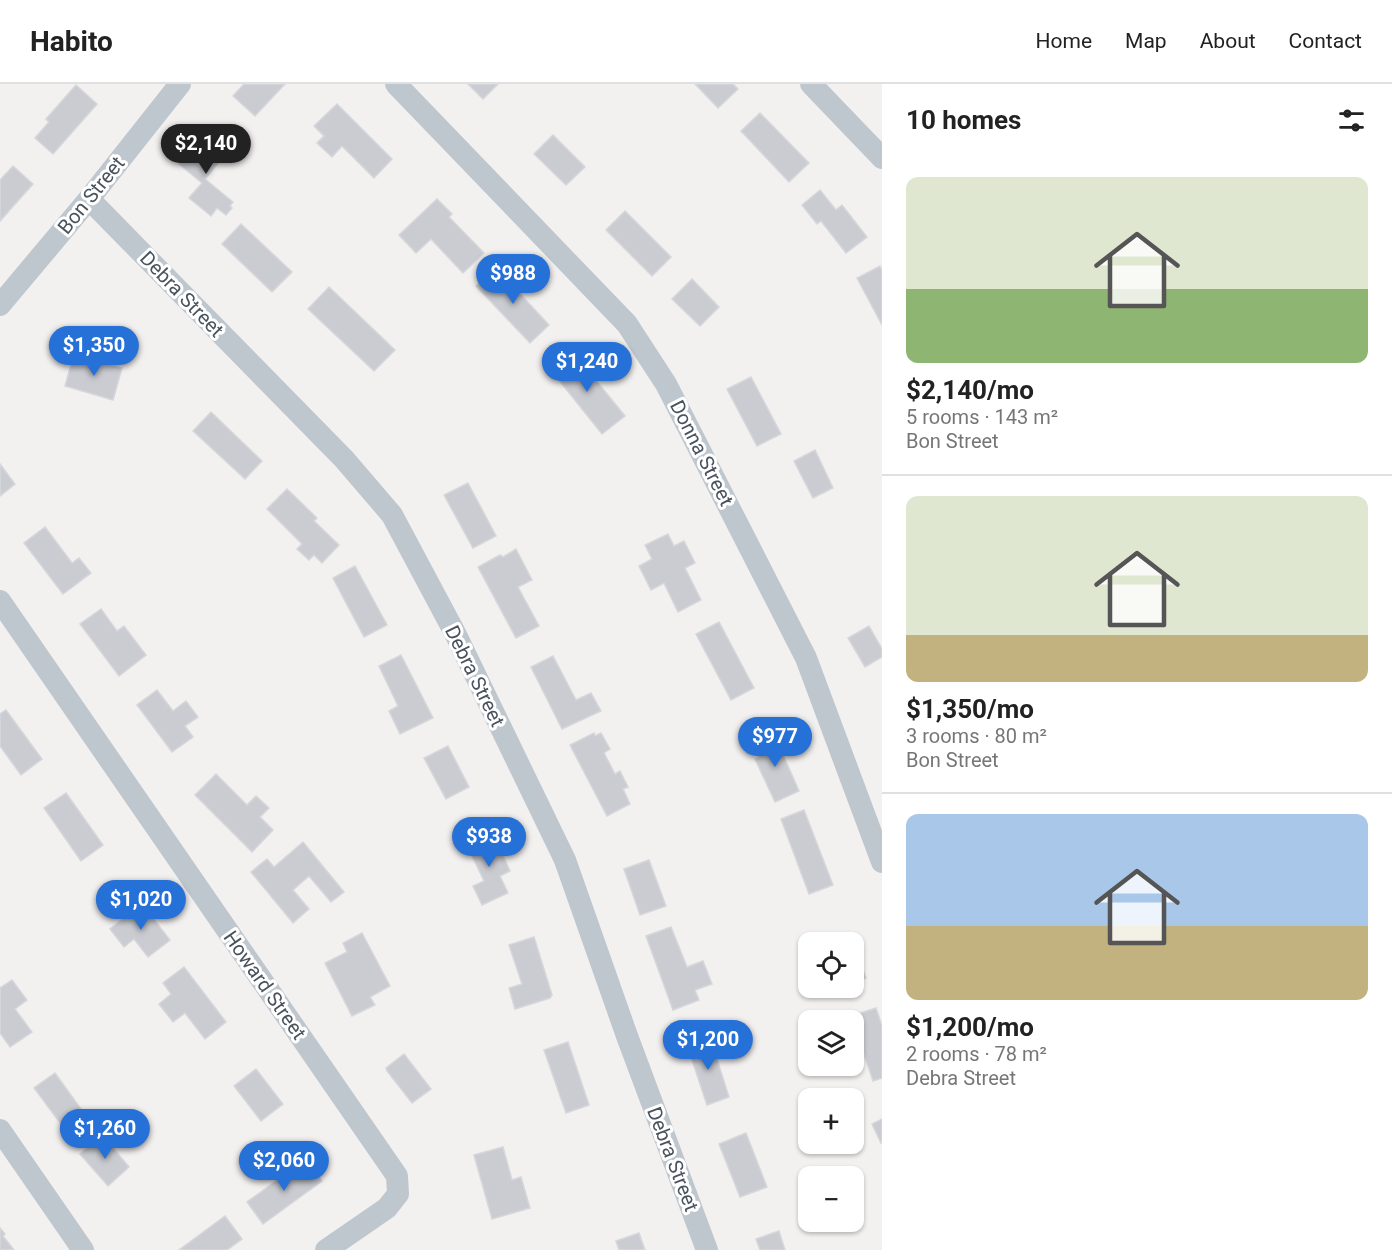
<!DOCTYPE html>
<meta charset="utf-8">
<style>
:root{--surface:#fff;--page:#f6f6f6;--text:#222;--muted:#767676;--line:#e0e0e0;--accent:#2571d8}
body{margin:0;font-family:Roboto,sans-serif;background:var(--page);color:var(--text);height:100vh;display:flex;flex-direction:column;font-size:22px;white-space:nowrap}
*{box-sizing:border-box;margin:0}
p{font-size:20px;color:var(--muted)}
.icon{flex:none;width:33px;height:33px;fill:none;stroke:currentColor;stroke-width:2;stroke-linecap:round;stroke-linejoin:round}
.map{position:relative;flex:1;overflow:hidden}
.drawer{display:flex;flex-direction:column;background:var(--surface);width:510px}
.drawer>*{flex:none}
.fabs{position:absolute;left:798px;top:848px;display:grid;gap:12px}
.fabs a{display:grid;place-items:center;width:66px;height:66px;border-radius:12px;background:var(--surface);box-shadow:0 2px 4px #0004;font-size:30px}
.price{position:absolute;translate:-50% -51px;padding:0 14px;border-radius:21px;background:var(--accent);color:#fff;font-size:20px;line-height:39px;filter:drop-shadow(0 2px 3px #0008)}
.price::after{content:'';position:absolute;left:50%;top:36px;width:18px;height:14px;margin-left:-9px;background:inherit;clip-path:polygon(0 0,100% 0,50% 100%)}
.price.active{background:#222;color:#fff}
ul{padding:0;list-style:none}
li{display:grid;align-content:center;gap:12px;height:318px;padding:0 24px}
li+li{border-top:2px solid var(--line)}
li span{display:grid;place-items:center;height:186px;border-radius:12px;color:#555}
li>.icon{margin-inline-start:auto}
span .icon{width:108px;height:108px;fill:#fffc;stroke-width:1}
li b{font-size:26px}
h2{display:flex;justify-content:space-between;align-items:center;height:72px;padding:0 24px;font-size:26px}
header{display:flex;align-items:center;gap:36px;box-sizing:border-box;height:84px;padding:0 30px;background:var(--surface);border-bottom:2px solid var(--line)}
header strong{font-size:28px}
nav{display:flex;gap:33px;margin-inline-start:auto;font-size:21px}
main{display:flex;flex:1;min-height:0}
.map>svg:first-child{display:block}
.building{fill:#cbccd2;stroke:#d5d7db;stroke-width:1.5}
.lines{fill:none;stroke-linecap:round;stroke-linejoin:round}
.minor{stroke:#bfc7ce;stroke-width:22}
.labels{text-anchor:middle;stroke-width:6;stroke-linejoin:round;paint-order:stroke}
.street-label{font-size:20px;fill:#49535d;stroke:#fff}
</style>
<header>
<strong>Habito</strong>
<nav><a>Home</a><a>Map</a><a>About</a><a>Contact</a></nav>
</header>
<main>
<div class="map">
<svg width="882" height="1166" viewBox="0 0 882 1166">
<rect width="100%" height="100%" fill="#f3f0f0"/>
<!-- building -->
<g class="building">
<polygon points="244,0 285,0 255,32 233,12"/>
<polygon points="468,0 498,0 483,15"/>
<polygon points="695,0 733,0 738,5 718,24"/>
<polygon points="76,1 97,20 53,70 35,54 49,38 46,35"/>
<polygon points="337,20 392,75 374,94 342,62 332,73 317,59 324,52 314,42"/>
<polygon points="760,29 809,79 789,98 741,47"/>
<polygon points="205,49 227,68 205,95 233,118 230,122 232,124 226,131 217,124 211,132 189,114 202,99 179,80"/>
<polygon points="553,51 585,83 566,101 534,70"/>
<polygon points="13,82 33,100 0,137 0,96"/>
<polygon points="820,106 836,126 842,121 867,153 846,169 821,137 817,140 802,121"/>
<polygon points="437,115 452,130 449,133 484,169 463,189 431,155 416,169 399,151"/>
<polygon points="625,127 671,173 652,192 606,146"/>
<polygon points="241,140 292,188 272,208 222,160"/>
<polygon points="880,182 882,187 882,241 857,194"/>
<polygon points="496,184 549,241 530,259 476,202"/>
<polygon points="692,195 719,223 700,242 672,215"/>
<polygon points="329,203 395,266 374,287 308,225"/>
<polygon points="572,267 625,332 602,350 550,285"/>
<polygon points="74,270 122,284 113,316 65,302"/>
<polygon points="751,293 781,350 757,362 727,305"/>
<polygon points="211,328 262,377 245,395 193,347"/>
<polygon points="815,366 833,404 813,414 794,377"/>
<polygon points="0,380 15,400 0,412"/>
<polygon points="468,399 496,452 473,464 444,411"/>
<polygon points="287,405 317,434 314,437 339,461 322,479 314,471 309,476 297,465 302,460 267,425"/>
<polygon points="45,443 72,479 79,474 91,489 63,510 24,459"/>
<polygon points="668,450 674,462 684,457 695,479 685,484 701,516 678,528 664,499 651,506 639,482 652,475 645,461"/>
<polygon points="516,465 532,496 518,503 539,542 516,554 478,483 500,471 503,473"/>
<polygon points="355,482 387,541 364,553 333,494"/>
<polygon points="101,525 117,547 124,542 146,571 119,592 80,540"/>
<polygon points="719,538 754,604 731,616 696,550"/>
<polygon points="869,542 882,565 882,573 865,583 848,554"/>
<polygon points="401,571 433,634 400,650 389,627 398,622 379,582"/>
<polygon points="553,572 576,616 591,609 601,627 562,645 531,583"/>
<polygon points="157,606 173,627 186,617 198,633 185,642 193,653 172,668 137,621"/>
<polygon points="6,626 42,675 21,691 0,662 0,630"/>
<polygon points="773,648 799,707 775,718 755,675 759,673 752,658"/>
<polygon points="594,649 595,652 601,649 610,665 604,669 615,690 620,687 628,703 623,705 630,720 607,732 570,661"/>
<polygon points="448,662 469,703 446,715 424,674"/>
<polygon points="216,690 247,721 256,712 269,724 260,733 273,746 252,768 195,711"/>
<polygon points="66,709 103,761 81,777 44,724"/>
<polygon points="804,726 833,801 809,810 781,735"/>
<polygon points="493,749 510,787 500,792 508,809 482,821 473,802 484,797 467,761"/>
<polygon points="303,758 344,808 331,818 309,792 293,806 309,825 293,839 251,788 267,775 274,783"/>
<polygon points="649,776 666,822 640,831 624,785"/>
<polygon points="142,820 170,856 148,873 134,855 124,863 110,845"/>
<polygon points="671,843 687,883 703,877 712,900 695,906 699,916 673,926 646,852"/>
<polygon points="362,849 390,902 370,913 375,921 352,932 325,879 347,868 343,859"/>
<polygon points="848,851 852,858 829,858"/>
<polygon points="534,853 552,911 550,914 515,925 509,904 522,900 509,861"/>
<polygon points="854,862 866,894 854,899"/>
<polygon points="184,883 226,938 205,955 185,929 173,938 159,920 171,910 163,899"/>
<polygon points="12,896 27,916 15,925 32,948 10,963 0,949 0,904"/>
<polygon points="876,924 882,942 882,994 873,997 851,932"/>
<polygon points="710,953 729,1013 707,1021 687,961"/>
<polygon points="568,958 589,1021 566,1029 544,966"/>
<polygon points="404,970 431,1005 412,1019 387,987 386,984"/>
<polygon points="256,985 283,1020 261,1037 234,1002"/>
<polygon points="55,989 89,1036 69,1051 34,1004"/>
<polygon points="882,1035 882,1058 881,1059 872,1040"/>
<polygon points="746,1049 767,1103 740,1113 719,1060"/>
<polygon points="102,1051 129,1083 108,1102 80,1070"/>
<polygon points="503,1063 512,1096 521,1093 530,1124 492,1135 474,1071"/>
<polygon points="306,1075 322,1097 263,1140 247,1118"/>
<polygon points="225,1132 242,1155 227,1166 179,1166"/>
<polygon points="0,1144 5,1150 3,1152 14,1166 0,1166"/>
<polygon points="779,1147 785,1166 760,1166 756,1155"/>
<polygon points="639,1149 645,1166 619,1166 616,1157"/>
</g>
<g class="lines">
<!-- minor -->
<g class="minor">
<polyline points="396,0 627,240 666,300 806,574 882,778"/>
<polyline points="811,0 882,74"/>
<polyline points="89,115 344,375 392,431 456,551 565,776 627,952 707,1166"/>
<polyline points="0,221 89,115 180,0"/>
<polyline points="0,517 397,1092 398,1110 387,1124 326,1166"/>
<polyline points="0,1046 83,1166"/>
</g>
</g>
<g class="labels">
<!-- street labels -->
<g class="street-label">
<text transform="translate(91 111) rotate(-51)" y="7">Bon Street</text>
<text transform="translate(182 210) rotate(46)" y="7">Debra Street</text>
<text transform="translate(702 369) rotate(63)" y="7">Donna Street</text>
<text transform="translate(475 592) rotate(64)" y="7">Debra Street</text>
<text transform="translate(265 901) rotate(55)" y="7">Howard Street</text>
<text transform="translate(673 1075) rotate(69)" y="7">Debra Street</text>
</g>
</g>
</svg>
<div class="fabs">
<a><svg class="icon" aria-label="locate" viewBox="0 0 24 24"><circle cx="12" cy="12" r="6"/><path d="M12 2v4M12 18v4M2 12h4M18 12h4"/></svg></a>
<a><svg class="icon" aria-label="layers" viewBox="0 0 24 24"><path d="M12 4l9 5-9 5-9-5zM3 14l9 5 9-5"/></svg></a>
<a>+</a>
<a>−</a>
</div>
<b class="price active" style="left:206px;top:91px">$2,140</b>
<b class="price" style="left:513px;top:221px">$988</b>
<b class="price" style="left:94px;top:293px">$1,350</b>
<b class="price" style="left:587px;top:309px">$1,240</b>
<b class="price" style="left:775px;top:684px">$977</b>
<b class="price" style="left:489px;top:784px">$938</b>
<b class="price" style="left:141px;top:847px">$1,020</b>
<b class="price" style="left:708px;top:987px">$1,200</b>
<b class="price" style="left:105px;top:1076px">$1,260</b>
<b class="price" style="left:284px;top:1108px">$2,060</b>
</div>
<section class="drawer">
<h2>10 homes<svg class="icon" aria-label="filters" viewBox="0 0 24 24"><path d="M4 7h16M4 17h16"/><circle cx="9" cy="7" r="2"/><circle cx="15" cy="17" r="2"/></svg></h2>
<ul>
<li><span style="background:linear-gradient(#dfe7d0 60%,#8fb573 0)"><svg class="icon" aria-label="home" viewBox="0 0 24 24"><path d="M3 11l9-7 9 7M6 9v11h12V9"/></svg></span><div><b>$2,140/mo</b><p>5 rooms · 143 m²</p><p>Bon Street</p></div></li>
<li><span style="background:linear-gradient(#dfe7d0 75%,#c2b280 0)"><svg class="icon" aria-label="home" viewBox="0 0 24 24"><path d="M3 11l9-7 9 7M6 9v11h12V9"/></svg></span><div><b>$1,350/mo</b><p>3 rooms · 80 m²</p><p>Bon Street</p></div></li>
<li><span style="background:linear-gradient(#a9c7e8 60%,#c2b280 0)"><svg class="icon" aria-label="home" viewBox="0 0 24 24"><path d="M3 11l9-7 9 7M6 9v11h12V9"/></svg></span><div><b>$1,200/mo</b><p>2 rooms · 78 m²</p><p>Debra Street</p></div></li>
</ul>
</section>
</main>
